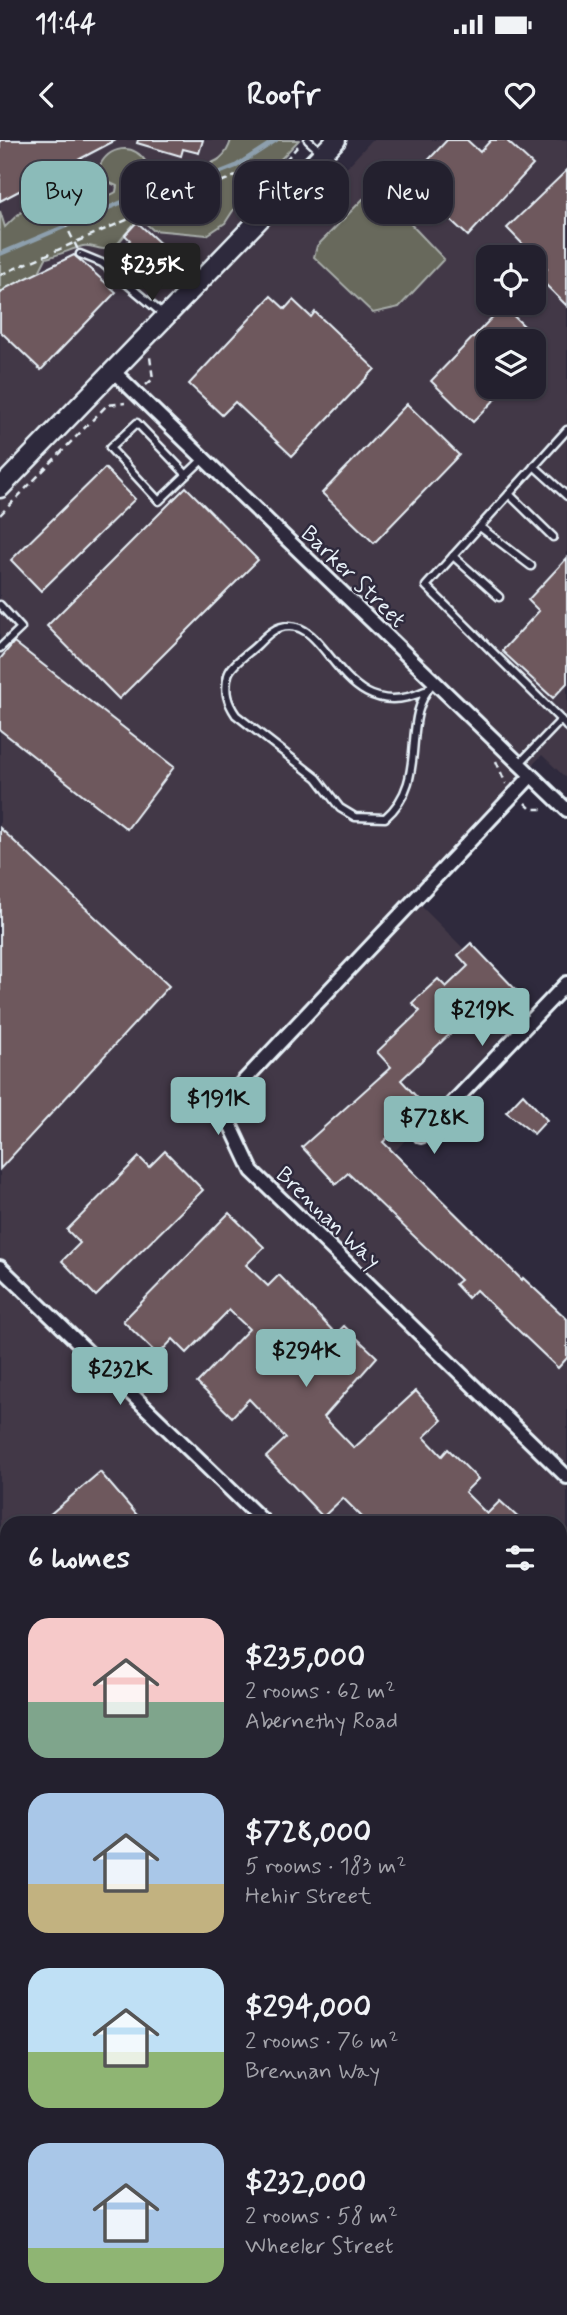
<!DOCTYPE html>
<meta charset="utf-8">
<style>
:root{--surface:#23202e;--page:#2b2836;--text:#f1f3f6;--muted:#a3a3aa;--line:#403e4a;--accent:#8bbbb9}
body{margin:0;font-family:Mynerve,sans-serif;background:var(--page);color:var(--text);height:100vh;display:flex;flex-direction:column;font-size:26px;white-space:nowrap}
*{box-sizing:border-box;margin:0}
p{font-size:23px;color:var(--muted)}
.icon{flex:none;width:38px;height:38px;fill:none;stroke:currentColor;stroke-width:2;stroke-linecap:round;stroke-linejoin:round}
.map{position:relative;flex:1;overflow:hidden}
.side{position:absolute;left:0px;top:1376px;width:567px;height:800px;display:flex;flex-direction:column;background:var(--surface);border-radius:21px 21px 0 0;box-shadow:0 2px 5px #0004,0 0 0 2px var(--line)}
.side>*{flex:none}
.hud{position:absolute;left:21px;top:21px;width:525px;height:63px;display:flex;gap:14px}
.fabs{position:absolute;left:476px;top:105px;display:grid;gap:14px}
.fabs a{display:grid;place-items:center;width:70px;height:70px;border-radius:14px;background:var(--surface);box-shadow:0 2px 5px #0004,0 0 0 2px var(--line);font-size:35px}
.price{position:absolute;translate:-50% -60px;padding:0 16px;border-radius:7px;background:var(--accent);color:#111;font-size:23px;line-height:46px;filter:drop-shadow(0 2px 4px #0008)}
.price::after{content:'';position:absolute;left:50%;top:42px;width:21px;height:16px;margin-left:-10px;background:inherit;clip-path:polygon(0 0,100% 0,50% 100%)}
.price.active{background:#222;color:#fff}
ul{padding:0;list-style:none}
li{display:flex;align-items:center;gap:21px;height:175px;padding:0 28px}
li span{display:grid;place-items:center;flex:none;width:196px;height:140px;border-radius:21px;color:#555}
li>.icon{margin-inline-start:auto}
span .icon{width:84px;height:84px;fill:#fffc;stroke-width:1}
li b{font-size:30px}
h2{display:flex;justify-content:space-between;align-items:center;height:84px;padding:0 28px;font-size:30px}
.tag{padding:0 24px;border-radius:21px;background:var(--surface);box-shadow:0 2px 5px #0004,0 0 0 2px var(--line);font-size:24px;line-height:63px}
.tag.active{background:var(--accent);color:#111}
.status{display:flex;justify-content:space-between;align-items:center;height:49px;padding:0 35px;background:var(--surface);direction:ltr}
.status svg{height:19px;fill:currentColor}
header{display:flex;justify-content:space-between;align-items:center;height:91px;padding:0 28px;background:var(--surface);font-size:32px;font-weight:800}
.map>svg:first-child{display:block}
.built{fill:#423847;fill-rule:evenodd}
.green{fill:#67695b;stroke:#a8adaa;stroke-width:2}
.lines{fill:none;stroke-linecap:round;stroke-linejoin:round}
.stream{stroke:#8d9fad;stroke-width:4.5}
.building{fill:#6e585d;stroke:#e8f1f8;stroke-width:2}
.lane-casing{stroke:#e8f1f8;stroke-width:11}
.street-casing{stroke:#e8f1f8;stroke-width:18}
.secondary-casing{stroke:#e8f1f8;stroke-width:23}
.primary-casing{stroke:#e8f1f8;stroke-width:24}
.path{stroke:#e8f1f8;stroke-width:2.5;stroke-dasharray:7 5;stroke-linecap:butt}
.lane{stroke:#2f2a3d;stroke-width:6}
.street{stroke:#2f2a3d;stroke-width:12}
.secondary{stroke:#2f2a3d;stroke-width:18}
.primary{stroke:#756964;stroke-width:19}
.path-bridge{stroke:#e8f1f8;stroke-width:2.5;stroke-dasharray:7 5;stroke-linecap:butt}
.labels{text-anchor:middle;stroke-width:5;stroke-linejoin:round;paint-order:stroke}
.street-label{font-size:23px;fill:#e8f1f8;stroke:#2f2a3d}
</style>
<div class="status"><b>11:44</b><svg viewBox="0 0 49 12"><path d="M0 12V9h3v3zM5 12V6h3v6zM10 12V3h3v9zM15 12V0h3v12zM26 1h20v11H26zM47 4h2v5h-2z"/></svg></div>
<header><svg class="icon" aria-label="back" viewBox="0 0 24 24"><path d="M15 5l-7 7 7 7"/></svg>Roofr<svg class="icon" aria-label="heart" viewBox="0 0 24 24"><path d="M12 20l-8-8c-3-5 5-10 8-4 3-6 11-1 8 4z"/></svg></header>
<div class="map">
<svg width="567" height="2175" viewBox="0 0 567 2175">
<rect width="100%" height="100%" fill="#2f2a3d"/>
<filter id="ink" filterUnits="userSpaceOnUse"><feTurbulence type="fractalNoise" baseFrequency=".0143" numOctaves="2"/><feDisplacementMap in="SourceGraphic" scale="14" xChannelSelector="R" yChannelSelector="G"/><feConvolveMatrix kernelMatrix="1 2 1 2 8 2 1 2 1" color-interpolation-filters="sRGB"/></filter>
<g filter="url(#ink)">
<!-- built -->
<g class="built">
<path d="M0,0H229L221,27L301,77L372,0H567V639L542,615L408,753L526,871L394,1012L567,1180V1608L560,1615V1382H7V2168H519L526,2175H0ZM488,117H534V163H488ZM488,201H534V247H488Z"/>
<polygon points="560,1702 567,1709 567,1843 560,1851"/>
</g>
<!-- green -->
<g class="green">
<path d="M231,0H299L236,66L225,83L207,95L153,90L140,78C129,87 121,102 115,106C104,114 94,104 83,106C72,109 59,115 46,118L38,134L0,152V71L5,87C22,71 27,60 52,74L60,52L66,46C84,45 96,65 116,52L117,46L102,39L99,27C109,6 133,2 146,22L143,39L151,44H175C197,18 222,33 231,0Z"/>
<polygon points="383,55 444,119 399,167 373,173 314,117 317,106 363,59"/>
</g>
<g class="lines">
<!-- stream -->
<polyline class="stream" points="0,114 120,63 183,47 236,26 276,0"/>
</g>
<!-- building -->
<g class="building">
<polygon points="0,0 116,0 0,61"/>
<polygon points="138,0 203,0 199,13 183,9 181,16 137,3"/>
<polygon points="447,0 467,0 480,12 491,0 506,0 533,25 468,96 409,41"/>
<polygon points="567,30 567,166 539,138 547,129 507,88"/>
<polygon points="137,82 165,108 141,134 118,113 130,100 125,95"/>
<polygon points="74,115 116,152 41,230 0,191 0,154 6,148"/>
<polygon points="271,156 285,169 293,160 311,177 315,172 375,229 292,316 235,262 222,275 189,244"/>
<polygon points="503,166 540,201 488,201 488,247 507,247 473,282 431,241"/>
<polygon points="407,264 459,315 374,403 322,353"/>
<polygon points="105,328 135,359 41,451 11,420"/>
<polygon points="186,347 258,420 119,559 47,486"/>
<polygon points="567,418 567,543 553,558 502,511 539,471 528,460"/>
<polygon points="14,502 174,627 127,689 0,590 0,519"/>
<polygon points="0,688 169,846 0,1029"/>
<polygon points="471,803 517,851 481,885 471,874 401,940 424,965 383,1002 522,1140 523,1138 567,1179 567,1218 558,1228 476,1150 468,1158 455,1144 460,1140 348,1033 336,1044 302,1007 391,927 377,912 420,871 412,863 438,839 446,847 468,826 458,815"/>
<polygon points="523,954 547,980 534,994 506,972"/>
<polygon points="165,1011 203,1050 96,1156 62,1121 80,1103 67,1090 139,1017 149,1027"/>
<polygon points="229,1073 264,1107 246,1125 268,1146 279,1135 336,1194 344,1186 377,1217 324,1277 354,1308 416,1251 442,1280 424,1297 442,1316 448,1309 478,1339 465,1352 487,1374 500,1361 523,1382 367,1382 343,1358 323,1377 266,1317 286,1298 249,1259 232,1277 197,1243 249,1189 229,1170 187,1213 173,1199 158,1215 123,1181"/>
<polygon points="100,1332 143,1382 41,1382"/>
</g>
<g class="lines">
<!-- lane casing -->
<g class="lane-casing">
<g id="lane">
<polyline points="308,0 321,12"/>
<polyline points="80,114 102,123 164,175"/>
<polyline points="534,326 567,356"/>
<polyline points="186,334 137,283 110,308 159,361 203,319"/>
<polyline points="509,354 553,397"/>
<polyline points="480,387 531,426"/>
<polyline points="453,416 499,457"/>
<polyline points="0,465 21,488 0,508"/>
<path d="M425,551C344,588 331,485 289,486C275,486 266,496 257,505C249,513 231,524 228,535C224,551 227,562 236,575L317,638L340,668L355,677L385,678C431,639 398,581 434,542"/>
<polyline points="561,580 426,446 567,290"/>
<polyline points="520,623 561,580 567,587"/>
<polyline points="0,1832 7,1839"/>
</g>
</g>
<!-- street casing -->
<g class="street-casing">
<g id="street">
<polyline points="113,231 567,670"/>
<polyline points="531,636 239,946 230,984 252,1031 567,1337"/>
<polyline points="421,996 567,843"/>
<polyline points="0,1127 264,1382"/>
<polyline points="560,1669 567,1676"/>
<polyline points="0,1900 7,1892"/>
<polyline points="560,1965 567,1958"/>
<polyline points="560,2044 567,2036"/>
</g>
</g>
<!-- secondary casing -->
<g class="secondary-casing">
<polyline id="secondary" points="0,348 336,0"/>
</g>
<!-- primary casing -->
<g class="primary-casing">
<g id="primary">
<polyline points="560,1646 567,1639"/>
<polyline points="47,2175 53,2168"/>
</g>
</g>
<!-- path -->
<g class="path">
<polyline points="0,135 138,75 243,33 273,34 299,5"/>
<polyline points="146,245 153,239 150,217"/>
<polyline points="0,375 107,265 125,263"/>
<polyline points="496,621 506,644"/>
<polyline points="525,663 531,669 544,669"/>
<polyline points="560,1621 567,1614"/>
<polyline points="18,2175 26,2168"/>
</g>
<!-- lane -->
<use href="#lane" class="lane"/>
<!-- street -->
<use href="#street" class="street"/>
<!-- secondary -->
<use href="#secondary" class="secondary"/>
<!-- primary -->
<use href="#primary" class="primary"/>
<!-- path-bridge -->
<polyline class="path-bridge" points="43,38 80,114"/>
</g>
</g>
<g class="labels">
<!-- street labels -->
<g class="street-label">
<text transform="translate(354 436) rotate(44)" y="8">Barker Street</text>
<text transform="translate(329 1077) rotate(44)" y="8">Brennan Way</text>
</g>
</g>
</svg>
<div class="fabs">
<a><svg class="icon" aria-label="locate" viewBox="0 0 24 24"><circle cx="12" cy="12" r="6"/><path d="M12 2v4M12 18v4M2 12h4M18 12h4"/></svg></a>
<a><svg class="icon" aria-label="layers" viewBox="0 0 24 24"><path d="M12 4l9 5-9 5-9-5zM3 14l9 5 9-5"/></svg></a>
</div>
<b class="price active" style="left:152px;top:163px">$235K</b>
<b class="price" style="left:482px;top:908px">$219K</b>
<b class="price" style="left:218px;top:997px">$191K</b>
<b class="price" style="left:434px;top:1016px">$728K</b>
<b class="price" style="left:306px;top:1249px">$294K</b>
<b class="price" style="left:120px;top:1267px">$232K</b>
<div class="hud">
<a class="tag active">Buy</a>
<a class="tag">Rent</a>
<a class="tag">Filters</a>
<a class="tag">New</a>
</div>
<section class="side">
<h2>6 homes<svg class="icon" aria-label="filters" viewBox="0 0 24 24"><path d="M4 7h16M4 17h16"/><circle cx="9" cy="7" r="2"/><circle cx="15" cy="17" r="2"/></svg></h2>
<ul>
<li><span style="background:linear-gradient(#f6c9c9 60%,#7fa58c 0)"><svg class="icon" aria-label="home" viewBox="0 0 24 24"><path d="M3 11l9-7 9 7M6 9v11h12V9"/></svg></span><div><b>$235,000</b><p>2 rooms · 62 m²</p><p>Abernethy Road</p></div></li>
<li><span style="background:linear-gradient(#a9c7e8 65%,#c2b280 0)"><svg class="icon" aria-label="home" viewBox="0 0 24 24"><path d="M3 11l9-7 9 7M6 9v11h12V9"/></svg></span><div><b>$728,000</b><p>5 rooms · 183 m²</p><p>Hehir Street</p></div></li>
<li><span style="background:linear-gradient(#bfe0f5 60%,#8fb573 0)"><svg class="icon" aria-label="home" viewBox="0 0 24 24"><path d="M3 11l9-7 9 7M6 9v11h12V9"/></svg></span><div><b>$294,000</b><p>2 rooms · 76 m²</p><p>Brennan Way</p></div></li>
<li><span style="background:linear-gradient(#a9c7e8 75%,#8fb573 0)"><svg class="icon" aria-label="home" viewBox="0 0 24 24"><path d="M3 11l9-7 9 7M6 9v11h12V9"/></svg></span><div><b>$232,000</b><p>2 rooms · 58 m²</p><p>Wheeler Street</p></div></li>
</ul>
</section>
</div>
